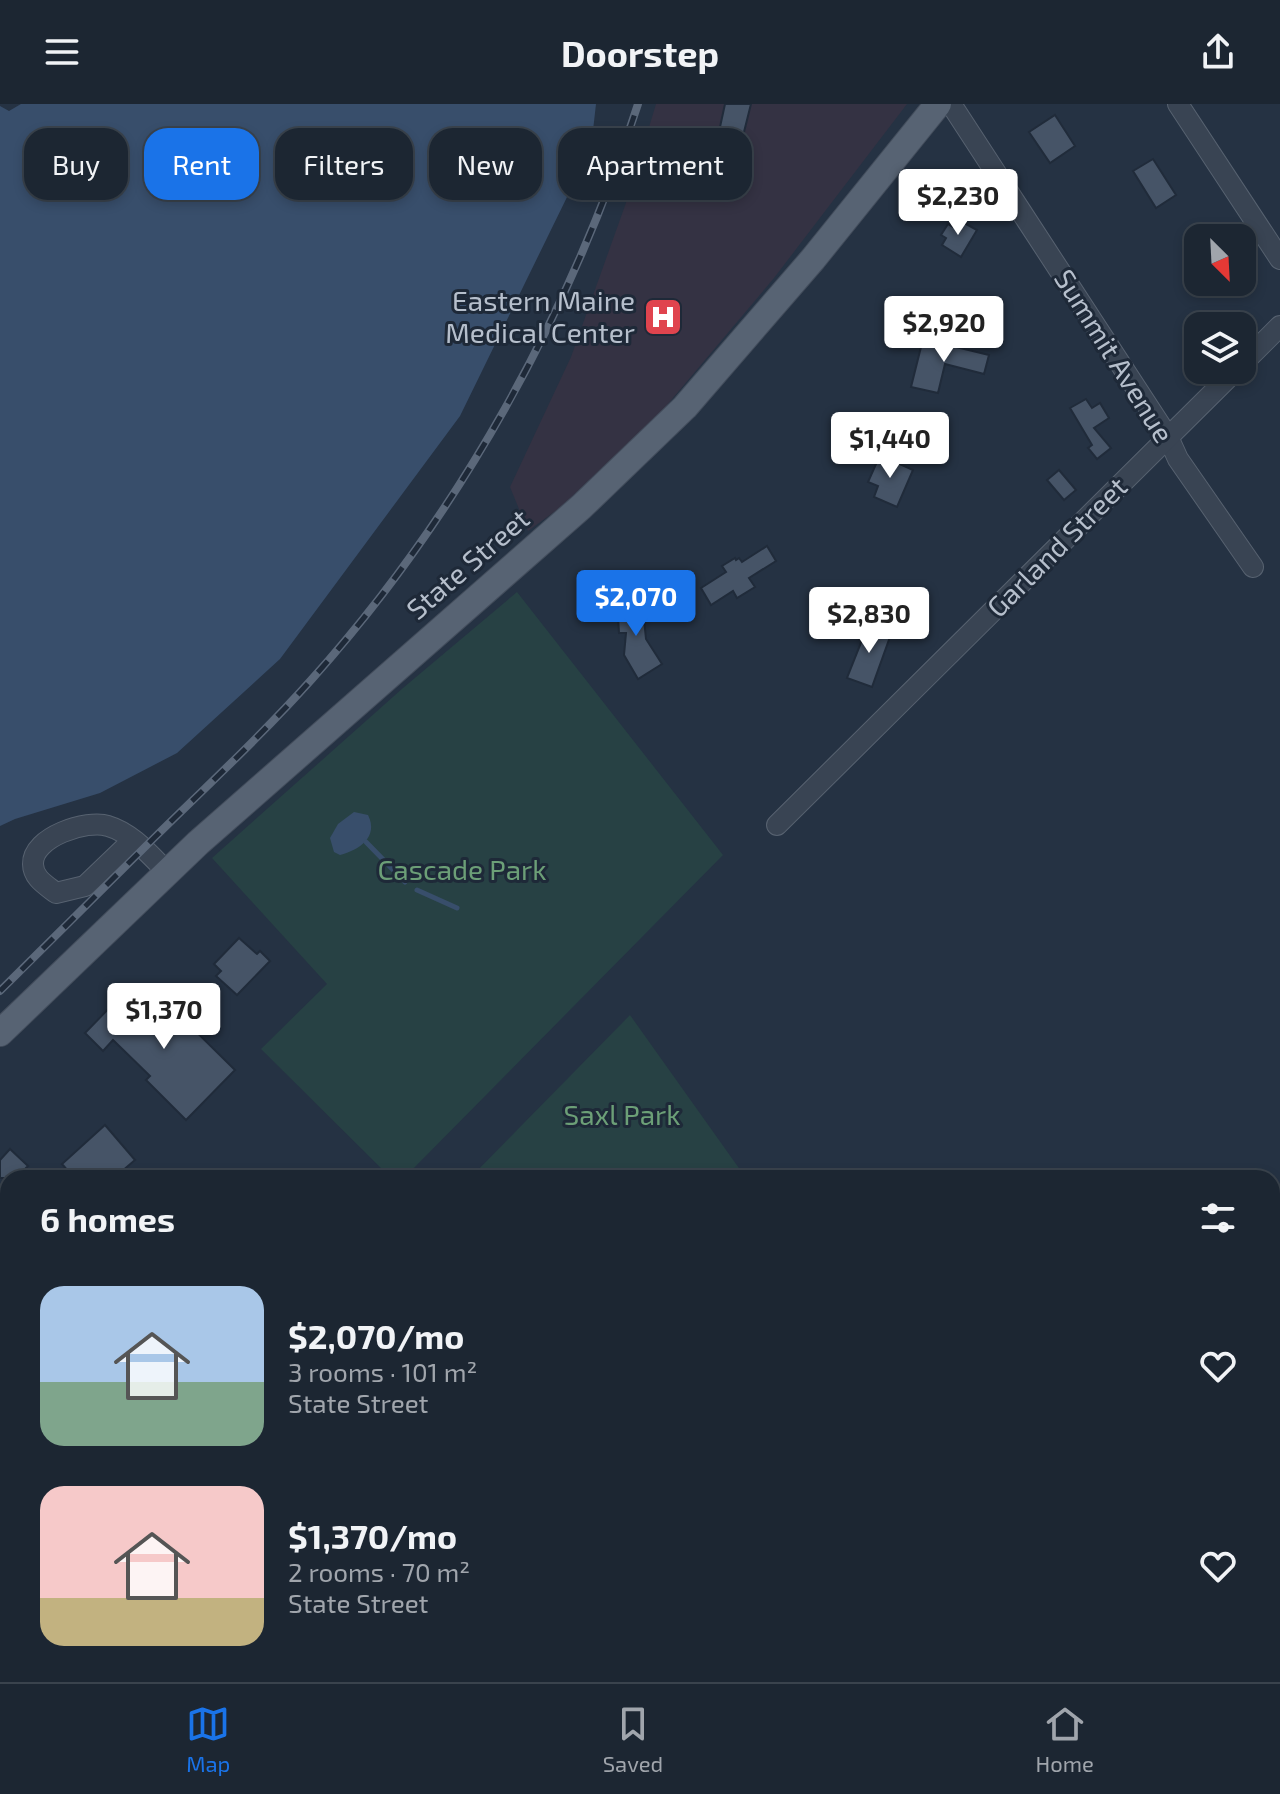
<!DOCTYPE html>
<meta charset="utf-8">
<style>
:root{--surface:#1c2632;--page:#252e3a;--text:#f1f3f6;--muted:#a0a5ac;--line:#3a434d;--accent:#1a73e8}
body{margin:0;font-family:"Exo 2",sans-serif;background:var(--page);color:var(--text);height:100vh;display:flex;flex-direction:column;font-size:30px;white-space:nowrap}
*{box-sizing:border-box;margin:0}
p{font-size:26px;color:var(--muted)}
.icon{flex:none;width:44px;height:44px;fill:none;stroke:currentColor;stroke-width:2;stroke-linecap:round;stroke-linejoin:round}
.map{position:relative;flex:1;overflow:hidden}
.panel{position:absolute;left:0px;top:1066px;width:1280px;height:512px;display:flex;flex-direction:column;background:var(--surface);border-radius:24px 24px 0 0;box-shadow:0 4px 12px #0003,0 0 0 2px var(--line)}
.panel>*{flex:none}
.top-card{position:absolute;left:24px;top:24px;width:800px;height:72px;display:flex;gap:16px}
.needle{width:52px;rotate:156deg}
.buttons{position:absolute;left:1184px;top:120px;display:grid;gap:16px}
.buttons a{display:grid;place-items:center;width:72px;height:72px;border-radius:16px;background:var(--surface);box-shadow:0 4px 12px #0003,0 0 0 2px var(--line);font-size:40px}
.price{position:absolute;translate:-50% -68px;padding:0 18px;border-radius:8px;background:#fff;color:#222;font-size:26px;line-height:52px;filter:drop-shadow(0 2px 4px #0008)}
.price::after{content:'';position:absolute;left:50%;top:48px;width:24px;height:18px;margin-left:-12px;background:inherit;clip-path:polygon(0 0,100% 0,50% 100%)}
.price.selected{background:var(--accent);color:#fff}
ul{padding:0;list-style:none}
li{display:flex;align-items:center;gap:24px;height:200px;padding:0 40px}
li span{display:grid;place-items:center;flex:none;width:224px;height:160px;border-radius:24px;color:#555}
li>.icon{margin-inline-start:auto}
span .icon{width:96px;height:96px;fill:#fffc;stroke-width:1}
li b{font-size:34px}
h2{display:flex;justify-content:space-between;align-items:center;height:96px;padding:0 40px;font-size:34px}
.tag{padding:0 28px;border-radius:24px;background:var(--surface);box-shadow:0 4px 12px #0003,0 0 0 2px var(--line);font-size:28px;line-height:72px}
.tag.selected{background:var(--accent);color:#fff}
header{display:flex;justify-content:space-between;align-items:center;height:104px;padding:0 40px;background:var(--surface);font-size:36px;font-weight:700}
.tabs{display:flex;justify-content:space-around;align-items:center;height:112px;border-top:2px solid var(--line);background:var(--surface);font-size:22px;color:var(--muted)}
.tabs a{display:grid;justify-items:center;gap:4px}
.tabs .selected{color:var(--accent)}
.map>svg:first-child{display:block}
.medical{fill:#343243}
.green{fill:#274144}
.water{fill:#384e6b}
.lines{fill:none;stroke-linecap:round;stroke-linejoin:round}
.stream{stroke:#384e6b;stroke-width:5}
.building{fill:#465467;stroke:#202b3a;stroke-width:2}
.minor-casing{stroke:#576270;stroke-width:22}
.major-casing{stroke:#434d5c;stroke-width:28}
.minor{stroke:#394453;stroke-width:20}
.major{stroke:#576373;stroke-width:26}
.rail-casing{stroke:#5b687a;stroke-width:8}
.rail{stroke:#1e2938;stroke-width:5;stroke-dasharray:15;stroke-linecap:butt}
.labels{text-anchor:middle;stroke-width:6;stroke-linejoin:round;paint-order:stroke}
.poi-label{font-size:28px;fill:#b6bfcc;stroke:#1e2938;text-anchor:end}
.street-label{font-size:28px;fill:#b6bfcc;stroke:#1e2938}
.park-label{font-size:28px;fill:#6c9f77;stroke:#1e2938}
</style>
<header><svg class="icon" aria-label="menu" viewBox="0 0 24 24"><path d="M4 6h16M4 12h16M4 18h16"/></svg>Doorstep<svg class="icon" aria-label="share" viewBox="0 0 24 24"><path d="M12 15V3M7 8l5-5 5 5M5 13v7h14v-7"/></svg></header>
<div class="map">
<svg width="1280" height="1578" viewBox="0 0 1280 1578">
<rect width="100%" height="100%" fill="#253243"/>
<!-- medical -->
<polygon class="medical" points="656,0 907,0 774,174 662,307 561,403 528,427 510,383 571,253 627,96"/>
<!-- green -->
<g class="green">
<polygon points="517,488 723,751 404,1074 391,1074 261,945 327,880 212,754 403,584"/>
<polygon points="630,911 746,1074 470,1074"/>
<polygon points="128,1570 1099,1570 1104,1578 132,1578"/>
</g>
<!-- water -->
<g class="water">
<polygon points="21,0 596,0 591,44 460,312 280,555 177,649 100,689 15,715 0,722 0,2 9,7"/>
<path d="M354,708L368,711C379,733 359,746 340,751L334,748L330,734L338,720Z"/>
</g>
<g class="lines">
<!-- stream -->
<g class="stream">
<polyline points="366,738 405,778"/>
<polyline points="417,786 457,804"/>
</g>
</g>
<!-- building -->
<g class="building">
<polygon points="725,0 751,0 736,60 713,55"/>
<polygon points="1055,11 1075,42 1050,59 1029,28"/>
<polygon points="1153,55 1176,91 1156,104 1133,67"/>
<polygon points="957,115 977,126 961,153 942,141 946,134 941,131 948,120 953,123"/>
<polygon points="923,235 989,251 984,270 945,260 938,289 911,283"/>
<polygon points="1086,295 1092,304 1100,299 1109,314 1094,324 1111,344 1097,355 1088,344 1092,341 1070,304"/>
<polygon points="880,351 913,366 897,403 874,393 878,382 868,378"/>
<polygon points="1059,366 1076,386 1064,396 1047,376"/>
<polygon points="767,442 776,457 749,474 755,483 737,494 733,487 711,501 701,484 726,468 722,462 735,454 736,456 739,454 742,458"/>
<polygon points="642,495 646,535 662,560 638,575 624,551 626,529 619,529 617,497"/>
<polygon points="864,520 891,530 872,583 847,574 862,536 859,535"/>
<polygon points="239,834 257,850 260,847 270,857 237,891 216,872 221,867 214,860"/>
<polygon points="135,884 155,905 164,896 235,966 186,1016 146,976 150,972 113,936 103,947 85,929 117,896 120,899"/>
<polygon points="105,1021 135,1056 114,1074 74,1074 62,1060"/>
<polygon points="10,1045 28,1062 16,1074 0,1074 0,1056"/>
</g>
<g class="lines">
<!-- minor casing -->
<g class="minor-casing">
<g id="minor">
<polyline points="951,0 1168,333 1178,355 1253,463"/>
<polyline points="1178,0 1280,155"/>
<polyline points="1242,260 1280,222"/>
<polyline points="777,721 1236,266"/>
<path d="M133,736L85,782L56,789C46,781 33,774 33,760C32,733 87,715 108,722C132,729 150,751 167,768"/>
</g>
</g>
<!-- major casing -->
<g class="major-casing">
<polyline id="major" points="0,929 198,739 581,403 685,303 813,155 938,0"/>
</g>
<!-- minor -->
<use href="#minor" class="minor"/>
<!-- major -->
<use href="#major" class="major"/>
<!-- rail casing -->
<g class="rail-casing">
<path id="rail" d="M0,887C52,836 103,784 155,733C208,681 263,630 312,575C460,410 570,210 638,0"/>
</g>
<!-- rail -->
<use href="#rail" class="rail"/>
</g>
<!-- icons -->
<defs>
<g id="hospital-square" transform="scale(2)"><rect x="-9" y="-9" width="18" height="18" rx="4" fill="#e0444e" stroke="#1e2938"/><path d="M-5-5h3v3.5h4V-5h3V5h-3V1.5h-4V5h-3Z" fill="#fff"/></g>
</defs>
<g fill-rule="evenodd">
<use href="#hospital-square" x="663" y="213"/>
</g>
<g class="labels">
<!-- poi labels -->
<g class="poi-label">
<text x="635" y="207">Eastern Maine<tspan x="635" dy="32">Medical Center</tspan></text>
</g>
<!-- street labels -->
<g class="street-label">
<text transform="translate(1114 252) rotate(58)" y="10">Summit Avenue</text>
<text transform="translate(1057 443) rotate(-45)" y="10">Garland Street</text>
<text transform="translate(468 460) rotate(-41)" y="10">State Street</text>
</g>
<!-- park labels -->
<g class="park-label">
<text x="462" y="776">Cascade Park</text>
<text x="622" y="1021">Saxl Park</text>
</g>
</g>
</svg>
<div class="buttons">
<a><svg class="needle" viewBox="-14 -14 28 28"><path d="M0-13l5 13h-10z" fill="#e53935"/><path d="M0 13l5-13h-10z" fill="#a0a5ac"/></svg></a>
<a><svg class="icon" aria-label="layers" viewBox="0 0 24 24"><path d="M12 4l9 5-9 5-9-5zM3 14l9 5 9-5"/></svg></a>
</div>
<b class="price" style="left:958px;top:133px">$2,230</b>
<b class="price" style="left:944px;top:260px">$2,920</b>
<b class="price" style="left:890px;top:376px">$1,440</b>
<b class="price selected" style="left:636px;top:534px">$2,070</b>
<b class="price" style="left:869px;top:551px">$2,830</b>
<b class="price" style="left:164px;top:947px">$1,370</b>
<div class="top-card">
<a class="tag">Buy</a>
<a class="tag selected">Rent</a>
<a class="tag">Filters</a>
<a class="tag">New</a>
<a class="tag">Apartment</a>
</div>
<section class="panel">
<h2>6 homes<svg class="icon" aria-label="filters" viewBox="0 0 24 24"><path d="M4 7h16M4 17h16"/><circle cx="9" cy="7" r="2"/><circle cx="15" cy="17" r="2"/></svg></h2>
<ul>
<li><span style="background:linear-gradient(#a9c7e8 60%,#7fa58c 0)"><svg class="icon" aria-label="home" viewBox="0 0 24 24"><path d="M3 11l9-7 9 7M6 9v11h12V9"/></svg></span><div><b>$2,070/mo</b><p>3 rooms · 101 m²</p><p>State Street</p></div><svg class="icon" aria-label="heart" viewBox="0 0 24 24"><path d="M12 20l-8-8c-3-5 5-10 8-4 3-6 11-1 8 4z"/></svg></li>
<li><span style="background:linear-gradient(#f6c9c9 70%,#c2b280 0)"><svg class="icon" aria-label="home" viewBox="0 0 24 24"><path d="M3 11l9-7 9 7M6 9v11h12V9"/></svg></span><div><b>$1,370/mo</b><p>2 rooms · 70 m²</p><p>State Street</p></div><svg class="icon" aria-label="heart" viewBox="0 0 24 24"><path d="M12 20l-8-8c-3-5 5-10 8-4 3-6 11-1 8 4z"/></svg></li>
</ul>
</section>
</div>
<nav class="tabs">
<a class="selected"><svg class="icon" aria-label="map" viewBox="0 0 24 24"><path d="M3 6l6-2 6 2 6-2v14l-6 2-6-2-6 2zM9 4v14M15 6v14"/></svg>Map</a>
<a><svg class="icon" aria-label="saved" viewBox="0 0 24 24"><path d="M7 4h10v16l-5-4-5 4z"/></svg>Saved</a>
<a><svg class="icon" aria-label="home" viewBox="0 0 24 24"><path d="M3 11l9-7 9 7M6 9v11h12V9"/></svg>Home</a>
</nav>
